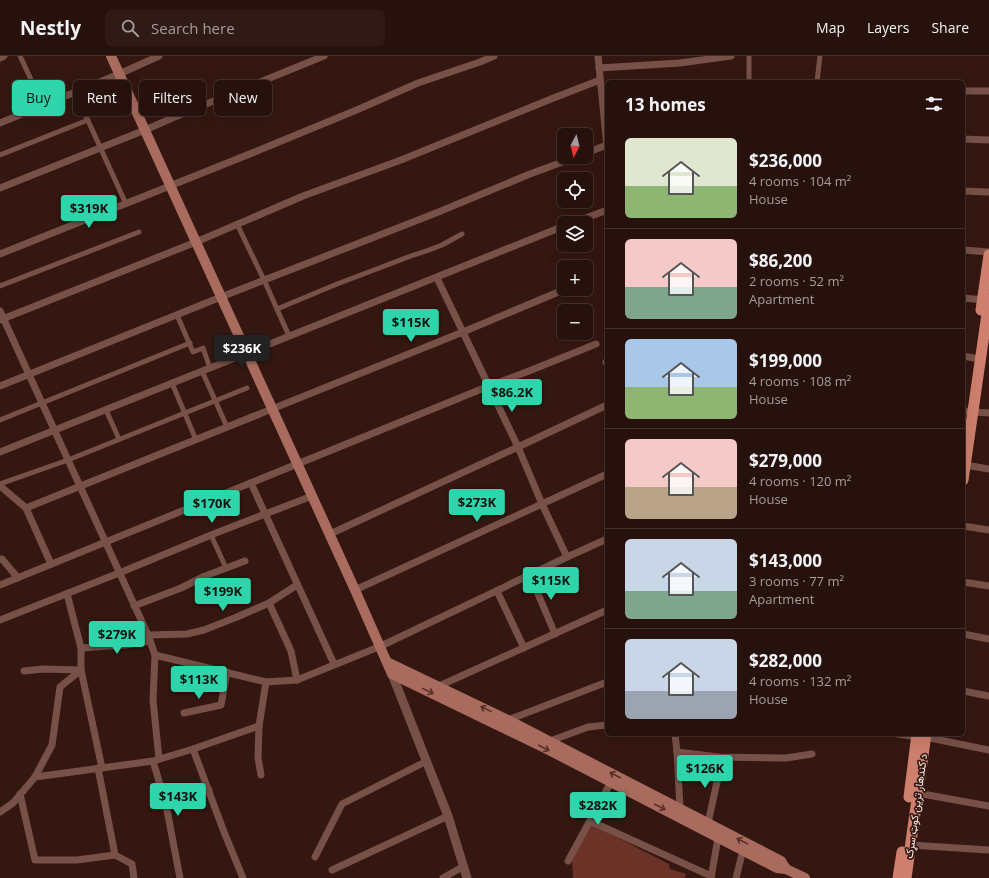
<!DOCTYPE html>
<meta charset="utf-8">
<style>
:root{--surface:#27110c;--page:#2f1a15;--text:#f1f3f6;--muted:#a49d9d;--line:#43312d;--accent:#2ed4aa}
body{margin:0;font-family:"Open Sans",Vazirmatn,sans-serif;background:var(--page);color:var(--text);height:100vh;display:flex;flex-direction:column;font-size:15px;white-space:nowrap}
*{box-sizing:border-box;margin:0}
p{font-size:13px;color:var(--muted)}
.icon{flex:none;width:22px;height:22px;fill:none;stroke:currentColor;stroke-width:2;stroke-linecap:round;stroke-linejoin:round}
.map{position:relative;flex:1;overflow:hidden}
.side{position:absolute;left:605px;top:24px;width:360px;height:656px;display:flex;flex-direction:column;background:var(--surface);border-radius:6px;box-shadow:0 4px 16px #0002,0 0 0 1px var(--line)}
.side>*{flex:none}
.guide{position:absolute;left:12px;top:24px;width:380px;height:36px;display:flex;gap:8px}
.needle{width:26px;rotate:187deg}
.tools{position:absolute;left:557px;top:72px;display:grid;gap:8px}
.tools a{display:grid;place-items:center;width:36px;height:36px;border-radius:6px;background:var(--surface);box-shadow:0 4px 16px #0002,0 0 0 1px var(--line);font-size:20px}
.price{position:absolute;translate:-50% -34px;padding:0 9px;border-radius:4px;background:var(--accent);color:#111;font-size:13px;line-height:26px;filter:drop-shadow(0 1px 2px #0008)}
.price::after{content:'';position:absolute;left:50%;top:24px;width:12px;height:9px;margin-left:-6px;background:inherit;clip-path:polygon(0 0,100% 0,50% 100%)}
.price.active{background:#222;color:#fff}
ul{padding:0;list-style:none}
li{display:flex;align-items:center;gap:12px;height:100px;padding:0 20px}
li+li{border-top:1px solid var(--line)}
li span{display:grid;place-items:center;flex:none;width:112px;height:80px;border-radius:6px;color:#555}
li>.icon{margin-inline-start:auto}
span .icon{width:48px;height:48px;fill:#fffc;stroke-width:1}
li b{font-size:17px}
h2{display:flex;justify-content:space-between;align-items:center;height:48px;padding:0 20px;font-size:17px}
.pill{padding:0 14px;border-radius:6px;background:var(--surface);box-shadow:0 4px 16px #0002,0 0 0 1px var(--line);font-size:14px;line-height:36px}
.pill.active{background:var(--accent);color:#111}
header{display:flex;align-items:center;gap:24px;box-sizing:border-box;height:56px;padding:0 20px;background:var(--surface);border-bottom:1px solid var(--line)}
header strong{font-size:19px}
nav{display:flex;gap:22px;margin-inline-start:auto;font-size:14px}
.search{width:280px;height:36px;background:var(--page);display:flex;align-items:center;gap:10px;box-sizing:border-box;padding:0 14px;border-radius:6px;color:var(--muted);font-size:15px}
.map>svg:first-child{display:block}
.green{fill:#6b3327}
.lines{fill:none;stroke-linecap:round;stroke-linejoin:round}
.pedestrian{stroke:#775148;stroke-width:5}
.minor{stroke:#775148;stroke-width:7}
.tertiary{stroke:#775148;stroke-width:9}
.secondary{stroke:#a86b5d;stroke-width:10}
.primary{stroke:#ce7f6d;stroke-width:11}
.oneway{stroke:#573027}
.labels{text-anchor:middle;stroke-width:3.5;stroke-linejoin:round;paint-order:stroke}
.street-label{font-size:11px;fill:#fdece8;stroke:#341710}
</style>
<header>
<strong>Nestly</strong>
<div class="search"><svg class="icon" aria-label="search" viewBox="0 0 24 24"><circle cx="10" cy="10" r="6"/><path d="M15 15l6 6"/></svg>Search here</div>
<nav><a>Map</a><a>Layers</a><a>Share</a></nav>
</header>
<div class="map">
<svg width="989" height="822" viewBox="0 0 989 822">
<rect width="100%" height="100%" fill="#341710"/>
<!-- green -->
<polygon class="green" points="591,768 669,808 670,813 686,818 685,822 573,822 572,803"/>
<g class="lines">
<!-- pedestrian -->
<g class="pedestrian">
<polyline points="20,0 43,49"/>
<polyline points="749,0 749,26"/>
<polyline points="817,26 820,0"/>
<polyline points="75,36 126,148"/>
<polyline points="0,99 88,64"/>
<polyline points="237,168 264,224 289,280"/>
<polyline points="0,230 139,176"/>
<polyline points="277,253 337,228 411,200 429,194 442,189 462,178"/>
<polyline points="177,259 193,296 203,292 210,312"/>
<polyline points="202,315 227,371"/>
<polyline points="172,327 196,384"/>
<polyline points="106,354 119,383"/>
<polyline points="0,364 190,287"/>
<polyline points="0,428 68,404 247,332"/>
<polyline points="211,479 226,512"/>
</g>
<!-- minor -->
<g class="minor">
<polyline points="598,0 607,91"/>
<polyline points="0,2 4,0"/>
<polyline points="599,12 680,7 731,0"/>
<polyline points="963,35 989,35"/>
<polyline points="0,67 119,18 159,0"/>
<polyline points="963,83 989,84"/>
<polyline points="586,97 607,89"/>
<polyline points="0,132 145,74 184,57 324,0"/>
<polyline points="963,135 989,136"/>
<polyline points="573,167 607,154"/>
<polyline points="963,194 989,196"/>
<polyline points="0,198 257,95 359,53 418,27 480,6 494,0"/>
<polyline points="437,222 518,391 542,448 567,501"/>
<polyline points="963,242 985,244"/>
<polyline points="0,255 148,579 155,599 153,644 159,703"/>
<polyline points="0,264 196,186 303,140 401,104 551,43 600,24"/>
<polyline points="963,300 974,302"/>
<polyline points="606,306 607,306"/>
<polyline points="0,330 221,241 436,157 530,118 576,101"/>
<polyline points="963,354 966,355"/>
<polyline points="973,356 989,357"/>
<polyline points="0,396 564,170"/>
<polyline points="965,409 989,413"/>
<polyline points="251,427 334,608"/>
<polyline points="0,430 26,452 51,508"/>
<polyline points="26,452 463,276 556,237"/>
<polyline points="963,470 989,474"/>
<polyline points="330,478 518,391 607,349"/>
<polyline points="0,503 2,503 18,522"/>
<polyline points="530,519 555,578"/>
<polyline points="963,526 989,530"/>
<polyline points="0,529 489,330 529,315 596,288"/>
<polyline points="355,534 607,418"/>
<polyline points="497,535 524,592"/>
<polyline points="269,547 291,595 297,624"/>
<polyline points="134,550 181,532 205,520 245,505"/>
<polyline points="0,564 119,517 216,477 312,440"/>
<polyline points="963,578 989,583"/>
<polyline points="148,579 187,578 204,574 237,561 269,547 297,529"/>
<polyline points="81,592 125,589 150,585"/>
<polyline points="155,599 266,626 297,624 381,590 567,501 607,483"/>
<polyline points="24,615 43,613 81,614 102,712"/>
<polyline points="439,630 607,554"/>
<polyline points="963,635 989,640"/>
<polyline points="184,657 221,649 227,616"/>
<polyline points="508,664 607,626"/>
<polyline points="675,678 677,696 680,752"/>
<polyline points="898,678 917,681"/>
<polyline points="925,681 989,694"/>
<polyline points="550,685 588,671 607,669"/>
<polyline points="193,693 224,776 243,822"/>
<polyline points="677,696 719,701 786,702 812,698"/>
<polyline points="153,705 166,749 180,822"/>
<polyline points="98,712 115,799 132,808 134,822"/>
<polyline points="261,719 258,702 259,670 266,626"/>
<polyline points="35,721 153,705 193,693 259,670"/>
<polyline points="917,737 989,750"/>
<polyline points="20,738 35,804 77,804 115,799"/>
<polyline points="166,749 209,734"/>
<polyline points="0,756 13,747 35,721 52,689 60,631 81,614 81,592 67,538"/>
<polyline points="590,765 711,820"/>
<polyline points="708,767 717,726 719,701"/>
<polyline points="910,789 989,794"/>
<polyline points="315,801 342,748 427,705"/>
<polyline points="568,805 611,726"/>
<polyline points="332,814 448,760"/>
<polyline points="443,822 464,810"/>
<polyline points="711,822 718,782"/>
<polyline points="736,822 743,794"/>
</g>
<!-- tertiary -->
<polyline class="tertiary" points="392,618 448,760 467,822"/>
<!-- secondary -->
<g class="secondary">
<polyline points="111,0 355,534 392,618 545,692 777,812 786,813 805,822"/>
<polyline points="387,606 508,664 781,805 786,813"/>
</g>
<!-- primary -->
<g class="primary">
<polyline points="981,254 989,199"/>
<polyline points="963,424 989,244"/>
<polyline points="909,741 917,678"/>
<polyline points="898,822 902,796"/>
<polyline points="906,822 926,678"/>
</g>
</g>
<!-- one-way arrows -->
<defs><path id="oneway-shaft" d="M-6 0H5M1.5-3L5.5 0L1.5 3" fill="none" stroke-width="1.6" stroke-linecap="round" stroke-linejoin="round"/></defs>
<g class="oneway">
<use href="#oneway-shaft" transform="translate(428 635) rotate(26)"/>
<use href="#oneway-shaft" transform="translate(486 653) rotate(-154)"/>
<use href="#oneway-shaft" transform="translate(544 692) rotate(27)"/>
<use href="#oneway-shaft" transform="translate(615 719) rotate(-153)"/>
<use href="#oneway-shaft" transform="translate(660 751) rotate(27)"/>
<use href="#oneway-shaft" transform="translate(742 785) rotate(-152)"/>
</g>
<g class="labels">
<!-- street labels -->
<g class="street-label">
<text transform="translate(916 750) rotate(-82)" y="4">د کندهار ترين کوټ سړک</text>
</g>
</g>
</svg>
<div class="tools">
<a><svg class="needle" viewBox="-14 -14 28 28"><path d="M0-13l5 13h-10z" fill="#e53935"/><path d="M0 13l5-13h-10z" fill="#a49d9d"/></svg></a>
<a><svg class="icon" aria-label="locate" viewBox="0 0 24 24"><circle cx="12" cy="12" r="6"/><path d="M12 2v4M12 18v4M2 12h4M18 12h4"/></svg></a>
<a><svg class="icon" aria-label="layers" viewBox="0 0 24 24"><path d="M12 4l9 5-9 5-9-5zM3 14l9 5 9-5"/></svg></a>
<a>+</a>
<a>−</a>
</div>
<b class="price" style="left:89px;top:173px">$319K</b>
<b class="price" style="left:411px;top:287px">$115K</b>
<b class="price active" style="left:242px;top:313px">$236K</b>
<b class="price" style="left:512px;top:357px">$86.2K</b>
<b class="price" style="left:477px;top:467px">$273K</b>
<b class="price" style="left:212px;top:468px">$170K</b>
<b class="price" style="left:551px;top:545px">$115K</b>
<b class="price" style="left:223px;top:556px">$199K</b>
<b class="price" style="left:117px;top:599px">$279K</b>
<b class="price" style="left:199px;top:644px">$113K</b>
<b class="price" style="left:705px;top:733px">$126K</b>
<b class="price" style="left:178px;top:761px">$143K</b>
<b class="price" style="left:598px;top:770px">$282K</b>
<div class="guide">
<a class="pill active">Buy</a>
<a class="pill">Rent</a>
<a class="pill">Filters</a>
<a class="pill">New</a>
</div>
<section class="side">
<h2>13 homes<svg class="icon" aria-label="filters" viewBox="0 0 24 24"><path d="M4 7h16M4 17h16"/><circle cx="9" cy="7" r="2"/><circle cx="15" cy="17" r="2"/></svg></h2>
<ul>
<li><span style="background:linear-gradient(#dfe7d0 60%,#8fb573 0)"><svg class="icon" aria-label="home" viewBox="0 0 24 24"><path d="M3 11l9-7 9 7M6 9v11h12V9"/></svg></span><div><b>$236,000</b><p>4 rooms · 104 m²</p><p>House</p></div></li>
<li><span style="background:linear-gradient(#f6c9c9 60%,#7fa58c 0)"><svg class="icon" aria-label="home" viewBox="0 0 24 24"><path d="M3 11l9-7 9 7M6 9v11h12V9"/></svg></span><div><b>$86,200</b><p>2 rooms · 52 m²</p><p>Apartment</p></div></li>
<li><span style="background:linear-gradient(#a9c7e8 60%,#8fb573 0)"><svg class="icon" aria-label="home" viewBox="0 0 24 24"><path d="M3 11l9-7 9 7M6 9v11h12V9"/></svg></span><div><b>$199,000</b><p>4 rooms · 108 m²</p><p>House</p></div></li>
<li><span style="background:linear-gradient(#f6c9c9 60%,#b9a48a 0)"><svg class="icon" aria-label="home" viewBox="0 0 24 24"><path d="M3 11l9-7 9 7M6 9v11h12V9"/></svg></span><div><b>$279,000</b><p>4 rooms · 120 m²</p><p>House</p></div></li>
<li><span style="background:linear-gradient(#c9d6e8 65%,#7fa58c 0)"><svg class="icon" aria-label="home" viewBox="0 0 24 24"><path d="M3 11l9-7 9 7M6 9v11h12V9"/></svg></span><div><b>$143,000</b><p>3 rooms · 77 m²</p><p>Apartment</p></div></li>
<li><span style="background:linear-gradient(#c9d6e8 65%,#9aa5b1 0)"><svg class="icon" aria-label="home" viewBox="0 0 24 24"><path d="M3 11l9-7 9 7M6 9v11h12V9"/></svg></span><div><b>$282,000</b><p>4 rooms · 132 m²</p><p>House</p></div></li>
</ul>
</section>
</div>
